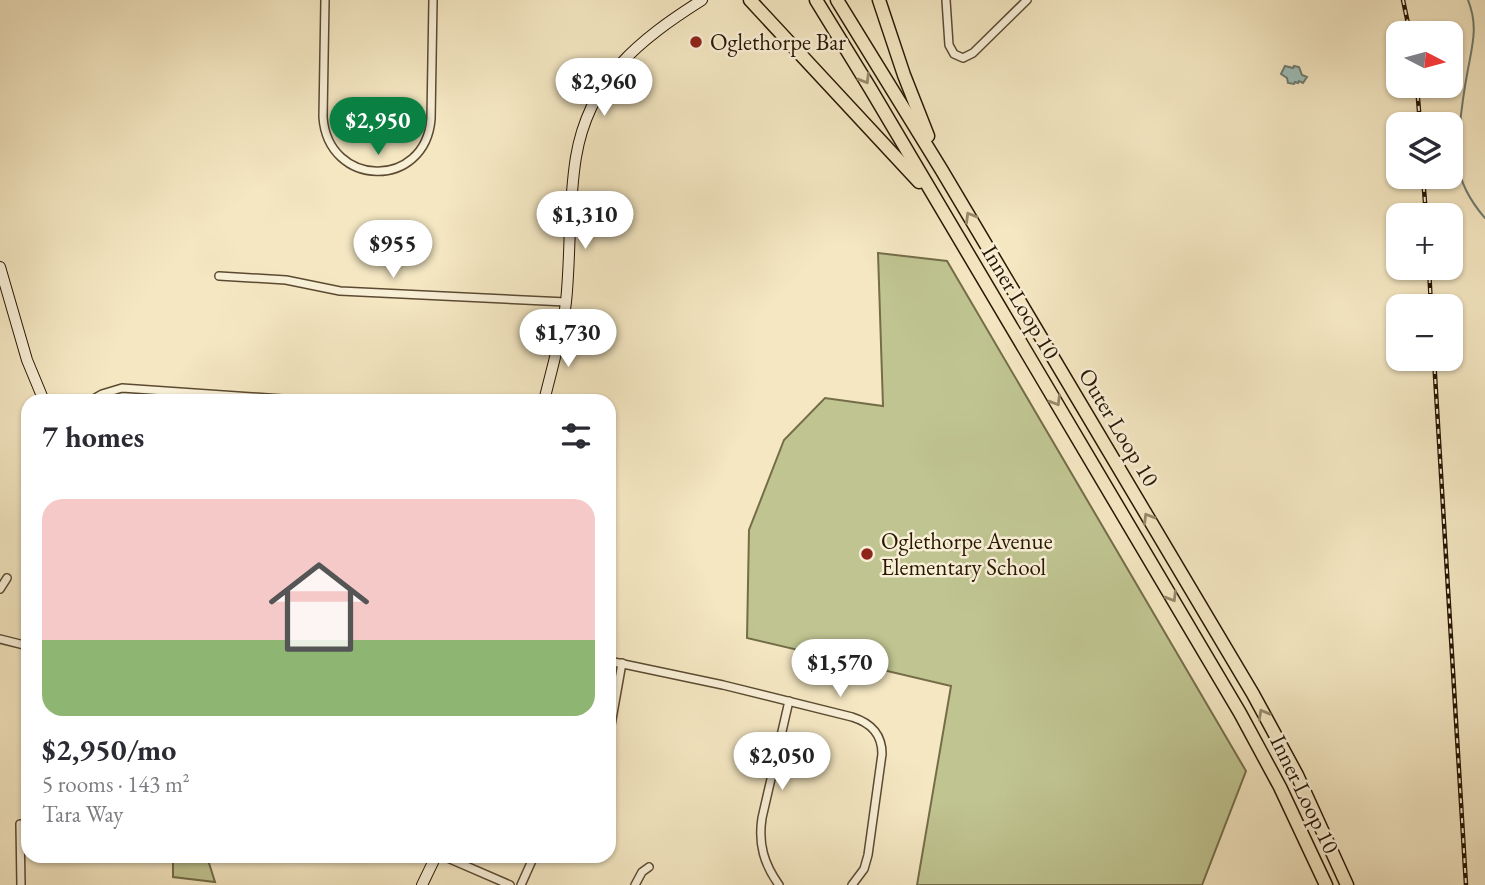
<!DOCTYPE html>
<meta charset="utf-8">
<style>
:root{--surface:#fff;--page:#f2f2f3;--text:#2b2b33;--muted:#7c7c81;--accent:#0b8043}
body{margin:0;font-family:"EB Garamond",serif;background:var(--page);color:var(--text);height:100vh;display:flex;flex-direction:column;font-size:26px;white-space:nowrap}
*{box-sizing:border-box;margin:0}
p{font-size:23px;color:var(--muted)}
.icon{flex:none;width:38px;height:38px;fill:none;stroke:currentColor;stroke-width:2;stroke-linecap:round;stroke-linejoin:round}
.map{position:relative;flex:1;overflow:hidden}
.drawer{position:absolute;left:21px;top:394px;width:595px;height:469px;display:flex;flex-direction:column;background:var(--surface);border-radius:21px;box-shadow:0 2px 5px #0004}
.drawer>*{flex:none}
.needle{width:46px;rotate:96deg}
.fabs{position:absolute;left:1386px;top:21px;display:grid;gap:14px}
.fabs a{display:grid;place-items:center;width:77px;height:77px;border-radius:14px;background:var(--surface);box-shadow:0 2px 5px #0004;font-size:35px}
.price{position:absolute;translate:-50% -60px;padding:0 16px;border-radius:24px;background:#fff;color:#222;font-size:23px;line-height:46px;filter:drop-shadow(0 2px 4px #0008)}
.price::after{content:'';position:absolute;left:50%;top:42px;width:21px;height:16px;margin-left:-10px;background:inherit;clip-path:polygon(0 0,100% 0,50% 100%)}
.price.active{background:var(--accent);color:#fff}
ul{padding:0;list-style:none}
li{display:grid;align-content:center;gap:14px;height:371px;padding:0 21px}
li span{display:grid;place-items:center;height:217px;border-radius:21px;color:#555}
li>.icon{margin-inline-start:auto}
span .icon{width:126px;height:126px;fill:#fffc;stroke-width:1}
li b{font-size:30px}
h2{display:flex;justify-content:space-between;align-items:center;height:84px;padding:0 21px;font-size:30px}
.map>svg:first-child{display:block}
.green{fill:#bfc490;stroke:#746d48;stroke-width:2}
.water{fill:#9dbfb9;stroke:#6e7b6f;stroke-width:2}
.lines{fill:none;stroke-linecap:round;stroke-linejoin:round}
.stream{stroke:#6e7b6f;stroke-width:2}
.street-casing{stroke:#5b4a31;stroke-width:10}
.secondary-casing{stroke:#281601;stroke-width:12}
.highway-casing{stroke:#281601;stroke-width:15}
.street{stroke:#f8efd7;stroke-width:7}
.secondary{stroke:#f8efd7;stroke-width:10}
.highway{stroke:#f4e7c2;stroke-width:12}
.rail-casing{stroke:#281601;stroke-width:4.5}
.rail{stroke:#f8efd7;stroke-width:2;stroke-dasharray:5;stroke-linecap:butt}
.oneway{stroke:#98896b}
.poi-dot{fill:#8f2418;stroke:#f8efd7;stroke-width:2.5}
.labels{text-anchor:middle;stroke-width:5;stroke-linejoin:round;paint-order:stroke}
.poi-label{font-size:23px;fill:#281601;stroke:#f8efd7;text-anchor:start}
.street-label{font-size:23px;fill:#281601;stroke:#f8efd7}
</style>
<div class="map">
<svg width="1485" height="885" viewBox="0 0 1485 885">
<rect width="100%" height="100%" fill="#f4e7c2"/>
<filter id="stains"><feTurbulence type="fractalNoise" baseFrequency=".00286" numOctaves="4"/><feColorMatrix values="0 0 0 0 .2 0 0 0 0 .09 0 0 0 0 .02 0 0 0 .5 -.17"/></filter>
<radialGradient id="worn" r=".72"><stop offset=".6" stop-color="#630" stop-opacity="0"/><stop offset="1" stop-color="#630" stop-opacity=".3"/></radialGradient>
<!-- green -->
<g class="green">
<polygon points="878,253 947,261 1246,771 1202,885 917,885 951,686 747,638 749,530 784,440 825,398 883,406"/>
<polygon points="173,856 208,860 215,882 173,877"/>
</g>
<!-- water -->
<polygon class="water" points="1285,66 1293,68 1294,66 1299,67 1302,75 1307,77 1303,83 1299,81 1298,83 1295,82 1294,84 1288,83 1287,78 1281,74"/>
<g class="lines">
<!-- stream -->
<path class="stream" d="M1468,0C1478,25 1473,43 1468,69C1464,90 1461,112 1459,134C1458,142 1456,152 1457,161C1460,183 1471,202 1485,218"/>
<!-- street casing -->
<g class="street-casing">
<g id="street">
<path d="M325,0L323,117C328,188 425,190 431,119L433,0"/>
<polyline points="946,0 949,45 954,54 963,58 973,53 1027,0"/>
<polyline points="219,276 286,280 340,291 566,302"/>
<polyline points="90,401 102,394 122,388 311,401"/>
<polyline points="0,589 7,578"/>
<polyline points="0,639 28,646"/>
<path d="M609,661L723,685L852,717C871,723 882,734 882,754L868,855L864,869L852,885"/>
<polyline points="609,736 622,663"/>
<polyline points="20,824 21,885"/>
<polyline points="443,856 510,885"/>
<polyline points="521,885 534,856"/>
<polyline points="635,885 642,872 649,867"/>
<path d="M779,885C764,864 758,844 762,818L789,701"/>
</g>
</g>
<!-- secondary casing -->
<g class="secondary-casing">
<g id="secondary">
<polyline points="0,267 27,360 44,401"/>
<path d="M544,401C552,368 562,335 566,302C571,254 568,205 576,157C589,79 639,40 702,0"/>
<polyline points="422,885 436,856"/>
</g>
</g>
<!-- highway casing -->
<g class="highway-casing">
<g id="highway">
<polyline points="750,0 919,182"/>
<polyline points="816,0 870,88 1240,713 1280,787 1326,885"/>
<polyline points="837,0 941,169 1253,694 1297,775 1347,885"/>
<polyline points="879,0 904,75 928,136"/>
</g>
</g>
<!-- street -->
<use href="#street" class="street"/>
<!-- secondary -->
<use href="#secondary" class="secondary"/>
<!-- highway -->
<use href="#highway" class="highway"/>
<!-- rail casing -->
<g class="rail-casing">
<g id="rail">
<polyline points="1403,0 1410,33"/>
<polyline points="1417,86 1420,124"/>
<polyline points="1423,177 1426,215"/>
<polyline points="1429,268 1431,306"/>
<polyline points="1434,359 1466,885"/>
</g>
</g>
<!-- rail -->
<use href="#rail" class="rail"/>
</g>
<!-- one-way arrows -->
<defs><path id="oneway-chevron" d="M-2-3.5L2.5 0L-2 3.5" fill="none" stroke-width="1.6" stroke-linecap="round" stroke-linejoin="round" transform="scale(1.75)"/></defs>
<g class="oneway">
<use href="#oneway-chevron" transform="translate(865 79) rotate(59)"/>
<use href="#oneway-chevron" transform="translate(970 217) rotate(-121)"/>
<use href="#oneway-chevron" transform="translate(1056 401) rotate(59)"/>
<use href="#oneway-chevron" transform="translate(1148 518) rotate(-121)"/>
<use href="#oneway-chevron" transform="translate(1172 597) rotate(59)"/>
<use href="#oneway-chevron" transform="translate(1263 714) rotate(-119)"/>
</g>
<!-- markers -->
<g class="poi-dot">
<circle cx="696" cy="42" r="7"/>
<circle cx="867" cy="554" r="7"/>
</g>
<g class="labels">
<!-- poi labels -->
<g class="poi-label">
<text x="710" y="50">Oglethorpe Bar</text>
<text x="881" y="549">Oglethorpe Avenue<tspan x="881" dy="26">Elementary School</tspan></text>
</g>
<!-- street labels -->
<g class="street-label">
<text transform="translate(1021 302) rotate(59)" y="8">Inner Loop 10</text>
<text transform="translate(1119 427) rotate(59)" y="8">Outer Loop 10</text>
<text transform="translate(1305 794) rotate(64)" y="8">Inner Loop 10</text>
</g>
</g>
<rect width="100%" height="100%" filter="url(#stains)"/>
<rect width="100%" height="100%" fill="url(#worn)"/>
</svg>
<div class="fabs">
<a><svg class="needle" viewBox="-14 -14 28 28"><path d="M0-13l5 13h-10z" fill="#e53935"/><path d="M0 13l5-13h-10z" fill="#7c7c81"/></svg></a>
<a><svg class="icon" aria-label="layers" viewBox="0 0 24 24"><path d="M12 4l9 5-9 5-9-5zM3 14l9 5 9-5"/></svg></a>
<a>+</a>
<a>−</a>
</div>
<b class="price" style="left:604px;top:118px">$2,960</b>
<b class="price active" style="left:378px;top:157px">$2,950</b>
<b class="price" style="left:585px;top:251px">$1,310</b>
<b class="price" style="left:393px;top:280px">$955</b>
<b class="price" style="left:568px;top:369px">$1,730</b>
<b class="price" style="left:840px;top:699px">$1,570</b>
<b class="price" style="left:782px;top:792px">$2,050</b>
<section class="drawer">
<h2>7 homes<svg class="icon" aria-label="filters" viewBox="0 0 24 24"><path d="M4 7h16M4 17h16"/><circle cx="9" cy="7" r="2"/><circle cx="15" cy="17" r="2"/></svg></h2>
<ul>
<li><span style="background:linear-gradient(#f6c9c9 65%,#8fb573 0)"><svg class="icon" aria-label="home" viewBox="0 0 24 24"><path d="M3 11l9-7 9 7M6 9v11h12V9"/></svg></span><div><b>$2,950/mo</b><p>5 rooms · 143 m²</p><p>Tara Way</p></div></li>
</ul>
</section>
</div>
